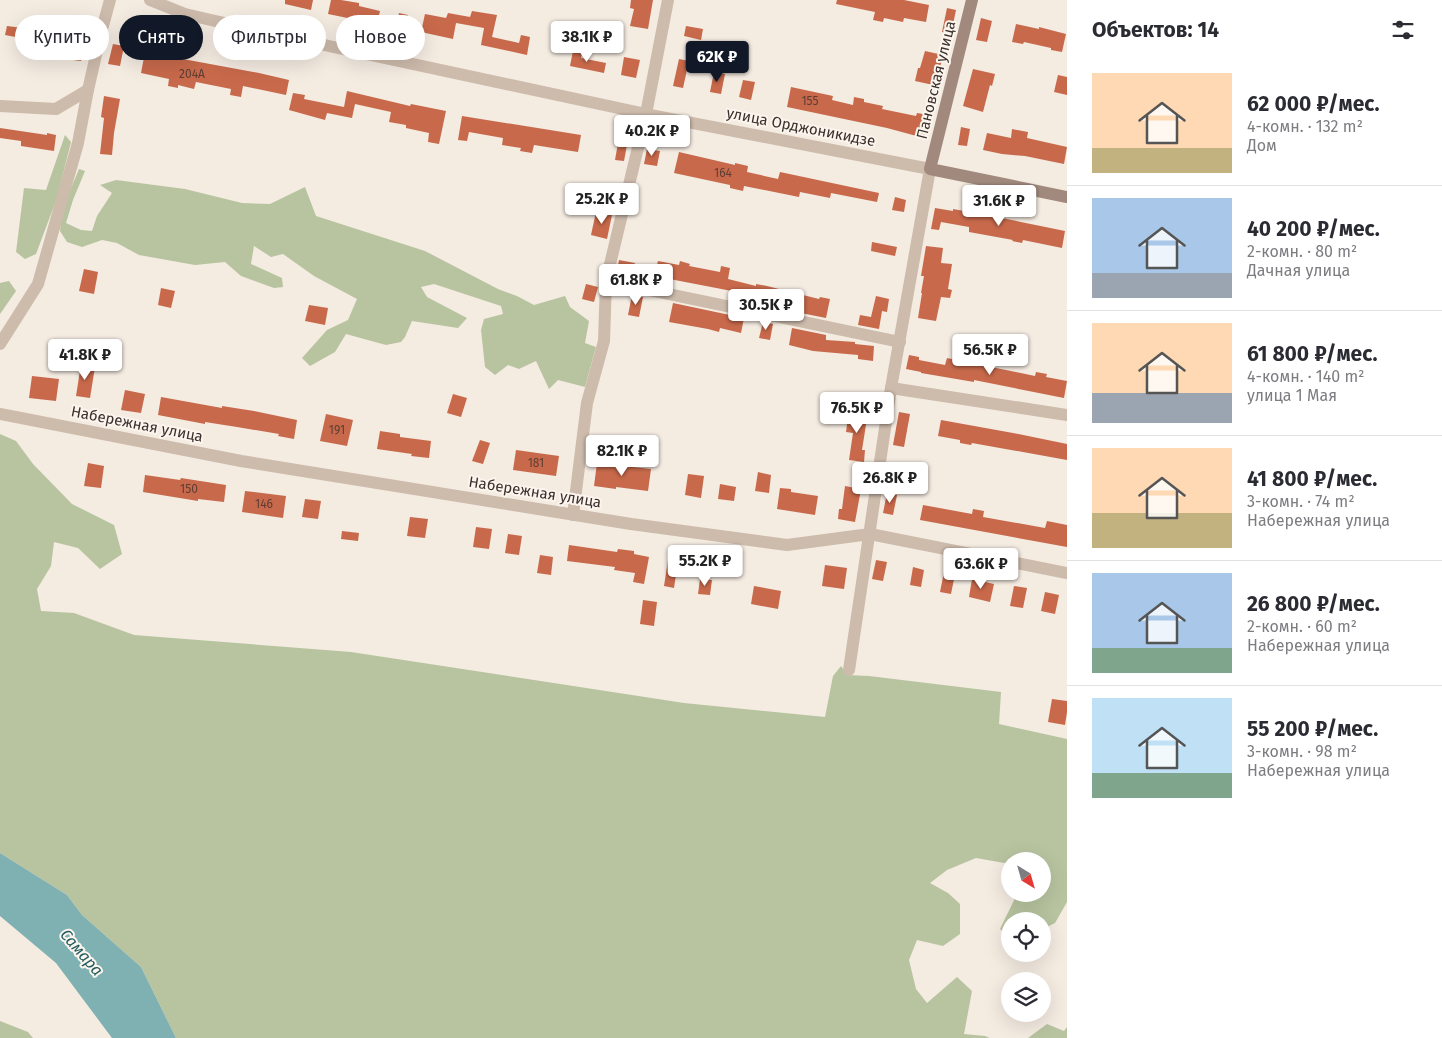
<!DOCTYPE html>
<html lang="ru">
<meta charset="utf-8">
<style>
:root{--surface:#fff;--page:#f7f7f7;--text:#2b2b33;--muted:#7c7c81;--line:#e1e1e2;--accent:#111827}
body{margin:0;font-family:"Fira Sans",sans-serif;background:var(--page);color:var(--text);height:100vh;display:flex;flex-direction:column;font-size:19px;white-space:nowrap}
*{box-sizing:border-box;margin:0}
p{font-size:16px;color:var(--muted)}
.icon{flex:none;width:28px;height:28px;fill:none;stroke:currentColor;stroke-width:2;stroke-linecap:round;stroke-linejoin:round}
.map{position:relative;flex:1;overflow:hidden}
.sheet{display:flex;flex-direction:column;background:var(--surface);width:375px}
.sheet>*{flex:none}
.guide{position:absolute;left:15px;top:15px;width:475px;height:45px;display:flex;gap:10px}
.needle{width:32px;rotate:143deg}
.fabs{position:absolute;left:1001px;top:852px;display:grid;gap:10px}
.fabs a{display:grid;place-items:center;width:50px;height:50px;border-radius:50%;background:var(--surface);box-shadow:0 5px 20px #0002;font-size:25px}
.price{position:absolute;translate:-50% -42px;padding:0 11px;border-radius:5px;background:#fff;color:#222;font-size:16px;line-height:32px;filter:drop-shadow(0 1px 2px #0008)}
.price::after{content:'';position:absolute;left:50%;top:30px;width:15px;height:11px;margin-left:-8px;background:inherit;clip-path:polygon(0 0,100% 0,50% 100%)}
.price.on{background:var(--accent);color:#fff}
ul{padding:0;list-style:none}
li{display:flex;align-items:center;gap:15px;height:125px;padding:0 25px}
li+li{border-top:1px solid var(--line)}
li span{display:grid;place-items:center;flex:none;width:140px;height:100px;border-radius:0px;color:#555}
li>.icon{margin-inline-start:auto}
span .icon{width:60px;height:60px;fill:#fffc;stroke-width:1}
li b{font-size:21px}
h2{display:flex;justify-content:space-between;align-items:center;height:60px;padding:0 25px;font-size:21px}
.pill{padding:0 18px;border-radius:22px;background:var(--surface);box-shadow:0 5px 20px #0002;font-size:18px;line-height:45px}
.pill.on{background:var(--accent);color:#fff}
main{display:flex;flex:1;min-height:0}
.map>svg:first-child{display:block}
.green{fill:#b8c4a0}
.water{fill:#7fb0b2}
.building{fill:#c8694b}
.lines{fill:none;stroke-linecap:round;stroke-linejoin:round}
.street{stroke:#cdbbac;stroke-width:12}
.secondary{stroke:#a18a7d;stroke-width:12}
.labels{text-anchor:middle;stroke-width:4;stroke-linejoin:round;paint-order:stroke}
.number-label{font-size:12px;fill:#5e3e33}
.street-label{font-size:15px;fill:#3b302b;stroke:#fbf5ee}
.water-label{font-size:16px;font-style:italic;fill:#1f5a5e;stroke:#fbf5ee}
</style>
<main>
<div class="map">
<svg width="1067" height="1038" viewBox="0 0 1067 1038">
<rect width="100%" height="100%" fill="#f4ebe1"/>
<!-- green -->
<g class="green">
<polygon points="65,135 71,142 57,198 36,254 25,259 16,252 24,188 46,190"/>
<polygon points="79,169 85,171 73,200 66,223 81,230 92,231 97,216 112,193 100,185 116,180 185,189 242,203 270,204 305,187 316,216 425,251 498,289 517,296 534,305 565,296 570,307 589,321 585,343 596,347 585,387 558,380 549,389 536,361 519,369 508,365 495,375 485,367 481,330 484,319 503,314 501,306 434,284 421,287 427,297 467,318 458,328 412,321 405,337 401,342 386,345 346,334 335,352 310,366 302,358 327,330 348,320 357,299 314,276 283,254 271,257 254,246 251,264 282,278 283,287 274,288 241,276 225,262 195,265 139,255 117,243 102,240 82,247 67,242 60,231 62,210"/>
<polygon points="9,281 16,291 0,314 0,283"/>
<polygon points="0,434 16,441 33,464 72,504 114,525 122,554 100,569 78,548 54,542 51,566 37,589 41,611 74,613 134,635 351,652 684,703 825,717 833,676 841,666 847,675 869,676 1001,692 999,724 1067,739 1067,902 1055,923 1043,929 1042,921 1010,921 1010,938 1000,929 1017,894 1042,894 1042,861 1010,861 1010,864 976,858 947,870 930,883 948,893 960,904 960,934 943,946 917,940 909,960 916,989 927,1003 957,977 972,991 964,1034 985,1036 990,1038 176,1038 141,967 82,915 67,895 0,853"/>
<polygon points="0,1021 28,1032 33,1038 0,1038"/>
<polygon points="1047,1024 1064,1031 1067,1027 1067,1038 1028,1038"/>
</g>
<!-- water -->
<polygon class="water" points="0,853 67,895 82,915 141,967 176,1038 112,1038 56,963 0,916"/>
<!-- building -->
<g class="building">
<polygon points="285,0 313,0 311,10 285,4"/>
<polygon points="331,0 341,0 359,3 359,6 380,11 377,24 328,14"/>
<polygon points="631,0 653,0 648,29 630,26 634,9 630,8"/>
<polygon points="837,0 904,0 929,5 926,22 904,18 903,22 884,18 883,22 873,20 875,12 836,4"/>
<polygon points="947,8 956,10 951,34 942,32"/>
<polygon points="472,11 497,15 492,37 519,43 521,35 530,37 527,55 481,45 484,28 456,23 453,39 421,32 425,14 446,18 448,13 470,17"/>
<polygon points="399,13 408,15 405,29 396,27"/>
<polygon points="981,18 992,21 987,42 976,40"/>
<polygon points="1016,24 1039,29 1039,27 1066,34 1062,52 1051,50 1051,48 1024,42 1023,44 1012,42"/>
<polygon points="7,26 23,28 21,38 5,35"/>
<polygon points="686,26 703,29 701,40 684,36"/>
<polygon points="40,32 68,37 68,34 85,37 81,61 41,56 43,42 38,41"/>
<polygon points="113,44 124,46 120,66 108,64"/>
<polygon points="573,51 582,53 581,58 606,63 604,73 570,66"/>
<polygon points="925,51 943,55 939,72 941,73 938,86 915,81 918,68 920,68"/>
<polygon points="145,52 259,73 289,80 286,95 243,86 241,97 230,95 231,89 196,82 194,89 178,85 178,88 168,86 169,79 141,73"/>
<polygon points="624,57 640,60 636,78 621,75"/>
<polygon points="679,59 689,61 683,88 673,86"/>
<polygon points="973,69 995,74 992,86 990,85 983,112 963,106"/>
<polygon points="714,72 725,74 721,94 710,92"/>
<polygon points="1058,75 1067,77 1067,95 1054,92"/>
<polygon points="743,80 755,82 751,100 739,97"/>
<polygon points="791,87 833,96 832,100 853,105 854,97 864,99 864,102 883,106 882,109 916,116 917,113 929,115 924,138 887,128 787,107"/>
<polygon points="347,91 410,106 411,104 446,111 439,144 428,142 429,133 406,128 406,125 389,122 391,112 355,104 352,118 327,113 325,120 289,110 293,93 305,95 304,99 344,107"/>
<polygon points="104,96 120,99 114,133 112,155 100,154 104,118 101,117"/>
<polygon points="462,116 581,135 578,152 534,145 532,153 520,151 521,148 502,145 503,138 469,132 467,141 458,140"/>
<polygon points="961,127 970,129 967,146 958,145"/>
<polygon points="0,128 47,135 47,133 56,135 54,151 21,146 21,141 0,138"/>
<polygon points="1012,129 1028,132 1027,138 1067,147 1064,164 1025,156 1002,154 983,150 987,133 1011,138"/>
<polygon points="618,143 627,145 624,161 615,160"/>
<polygon points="647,149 660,151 657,166 644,164"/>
<polygon points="679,152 735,165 735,163 748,166 747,172 778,179 780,172 879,193 877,202 831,193 830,198 800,192 799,197 744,186 743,191 730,188 730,185 674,173"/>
<polygon points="895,197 906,200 904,212 892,210"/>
<polygon points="935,208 953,211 953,209 987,215 1065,231 1062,248 1023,240 1022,243 1012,241 1013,240 969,232 969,227 941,222 939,230 931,229"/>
<polygon points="596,212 612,215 607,239 591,235"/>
<polygon points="872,242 897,247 895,256 871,251"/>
<polygon points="926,246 943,248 941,263 952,264 948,289 952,290 950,298 941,297 936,321 918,318 922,293 921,293 924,276 921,276"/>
<polygon points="619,260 635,263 632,274 617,271"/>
<polygon points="658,261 679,265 680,261 690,264 689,266 720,272 721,266 730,268 728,279 756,286 756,284 767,286 819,299 820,297 830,299 826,318 735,300 737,292 654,276"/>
<polygon points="84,269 98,272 94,294 79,291"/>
<polygon points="586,284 598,287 594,302 582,299"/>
<polygon points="161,288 175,291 171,308 158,305"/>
<polygon points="632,295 643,297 639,317 628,315"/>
<polygon points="876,296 889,299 887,312 882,311 879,329 858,325 860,315 871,317"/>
<polygon points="673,303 744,318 741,333 720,328 719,332 708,329 669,322"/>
<polygon points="309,305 328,308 325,325 305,321"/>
<polygon points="763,322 773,324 770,340 759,338"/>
<polygon points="792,328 826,335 826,340 855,342 855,344 874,346 873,361 858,359 858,355 813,351 789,345"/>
<polygon points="909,355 919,357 919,360 945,365 947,358 1035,376 1036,372 1047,374 1046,377 1067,381 1064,398 974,380 974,382 921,373 921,372 906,369"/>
<polygon points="81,364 95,367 90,398 76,396"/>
<polygon points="32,376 59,379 56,401 29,398"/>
<polygon points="125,390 145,394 141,413 121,410"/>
<polygon points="453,394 467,398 461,417 447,413"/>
<polygon points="161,397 222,408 222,406 254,411 297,420 294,439 278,436 279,434 237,427 205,422 205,424 158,415"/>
<polygon points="849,409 868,412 862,450 865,450 864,462 849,460 853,433 846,432"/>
<polygon points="899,412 910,414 904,447 893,445"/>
<polygon points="326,414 353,420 347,446 320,441"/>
<polygon points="941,420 1013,433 1067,444 1067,460 972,443 971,445 960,443 960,440 938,436"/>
<polygon points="380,431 400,434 400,437 431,441 429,458 411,456 412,454 377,449"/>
<polygon points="480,440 490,443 483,464 472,461"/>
<polygon points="516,450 559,456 556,476 513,470"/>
<polygon points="88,463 104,466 101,488 84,486"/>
<polygon points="597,463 651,469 648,491 616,487 616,489 594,486"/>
<polygon points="758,472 771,475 769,493 755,491"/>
<polygon points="688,474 704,476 701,498 685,495"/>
<polygon points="145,475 180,480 181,478 226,485 224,502 198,499 198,501 143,492"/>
<polygon points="720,484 736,487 734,501 718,499"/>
<polygon points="845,486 861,489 855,522 838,519 839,509 842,509"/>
<polygon points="780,488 791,489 791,492 818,496 815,515 777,509"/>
<polygon points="245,491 286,496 283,518 242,512"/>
<polygon points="887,493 897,495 893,515 883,513"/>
<polygon points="305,499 321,501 318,519 302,517"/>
<polygon points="923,505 972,514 973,509 984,511 983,517 1045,528 1047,521 1067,525 1067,547 920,520"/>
<polygon points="410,517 428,519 425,538 407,536"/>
<polygon points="476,527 492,529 489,549 473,547"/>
<polygon points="342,531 359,533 358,541 341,539"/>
<polygon points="508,534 522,536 519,555 505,553"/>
<polygon points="569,545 617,552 618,549 634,551 634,554 649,557 644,584 633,582 635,573 614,570 615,567 567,561"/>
<polygon points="540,555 553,557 551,575 537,573"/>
<polygon points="668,560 678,561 674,588 664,586"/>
<polygon points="876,560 887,562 883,581 872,579"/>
<polygon points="825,565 847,568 844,589 822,586"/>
<polygon points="913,567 924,570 921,587 910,585"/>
<polygon points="944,572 955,574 951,594 940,592"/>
<polygon points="700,579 712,580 710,595 698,594"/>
<polygon points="972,579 994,584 990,602 969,597"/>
<polygon points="754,586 781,591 778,609 751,604"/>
<polygon points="1014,586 1027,588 1023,608 1010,606"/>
<polygon points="1045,592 1059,595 1055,614 1041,611"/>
<polygon points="643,600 657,602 654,626 640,624"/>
<polygon points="1052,699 1067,701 1067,712 1065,725 1048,722"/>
</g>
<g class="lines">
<!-- street -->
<g class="street">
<polyline points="150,0 185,14 259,31 646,114 930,169 891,388 849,670"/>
<polyline points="0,106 56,109 88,90"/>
<polyline points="606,281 900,342"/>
<polyline points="0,344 38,284 78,143 88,90 101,33 110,0"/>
<polyline points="891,388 1067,415"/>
<polyline points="0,414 241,461 631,524 787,545 870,534 1067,573"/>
<polyline points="573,515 587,403 604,341 606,281 646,114 668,0"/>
</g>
<!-- secondary -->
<polyline class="secondary" points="972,0 930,169 1067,197"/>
</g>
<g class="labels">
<!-- number labels -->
<g class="number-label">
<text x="192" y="78">204А</text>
<text x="810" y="105">155</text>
<text x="723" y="177">164</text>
<text x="337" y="434">191</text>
<text x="536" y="467">181</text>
<text x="189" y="493">150</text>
<text x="264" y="508">146</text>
</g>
<!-- street labels -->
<g class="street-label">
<text transform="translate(936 80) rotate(-76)" y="5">Пановская улица</text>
<text transform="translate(801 127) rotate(11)" y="5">улица Орджоникидзе</text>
<text transform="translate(137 424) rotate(11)" y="5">Набережная улица</text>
<text transform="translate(535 492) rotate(9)" y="5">Набережная улица</text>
</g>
<!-- water labels -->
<g class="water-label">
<text transform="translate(82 952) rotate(49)" y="6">Самара</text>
</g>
</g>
</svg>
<div class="fabs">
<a><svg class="needle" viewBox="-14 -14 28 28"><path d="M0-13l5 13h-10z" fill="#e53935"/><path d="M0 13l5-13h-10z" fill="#7c7c81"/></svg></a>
<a><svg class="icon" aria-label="locate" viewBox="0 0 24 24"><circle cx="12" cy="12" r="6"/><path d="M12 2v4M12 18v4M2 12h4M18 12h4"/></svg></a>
<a><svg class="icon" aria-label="layers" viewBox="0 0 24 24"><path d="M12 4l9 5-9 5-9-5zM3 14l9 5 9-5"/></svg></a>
</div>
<b class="price" style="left:587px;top:63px">38.1K ₽</b>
<b class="price on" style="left:717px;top:83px">62K ₽</b>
<b class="price" style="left:652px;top:157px">40.2K ₽</b>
<b class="price" style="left:602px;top:225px">25.2K ₽</b>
<b class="price" style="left:999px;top:227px">31.6K ₽</b>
<b class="price" style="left:636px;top:306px">61.8K ₽</b>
<b class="price" style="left:766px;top:331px">30.5K ₽</b>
<b class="price" style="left:990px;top:376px">56.5K ₽</b>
<b class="price" style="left:85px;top:381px">41.8K ₽</b>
<b class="price" style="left:857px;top:434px">76.5K ₽</b>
<b class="price" style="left:622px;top:477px">82.1K ₽</b>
<b class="price" style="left:890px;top:504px">26.8K ₽</b>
<b class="price" style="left:705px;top:587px">55.2K ₽</b>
<b class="price" style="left:981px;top:590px">63.6K ₽</b>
<div class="guide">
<a class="pill">Купить</a>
<a class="pill on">Снять</a>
<a class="pill">Фильтры</a>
<a class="pill">Новое</a>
</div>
</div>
<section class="sheet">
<h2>Объектов: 14<svg class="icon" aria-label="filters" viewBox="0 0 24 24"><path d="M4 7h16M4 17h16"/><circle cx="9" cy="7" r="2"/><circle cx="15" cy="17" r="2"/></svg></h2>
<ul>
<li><span style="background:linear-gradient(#ffd9b3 75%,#c2b280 0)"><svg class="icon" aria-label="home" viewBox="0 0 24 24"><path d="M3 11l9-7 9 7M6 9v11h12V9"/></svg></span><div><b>62 000 ₽/мес.</b><p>4-комн. · 132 m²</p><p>Дом</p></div></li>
<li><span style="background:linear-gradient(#a9c7e8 75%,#9aa5b1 0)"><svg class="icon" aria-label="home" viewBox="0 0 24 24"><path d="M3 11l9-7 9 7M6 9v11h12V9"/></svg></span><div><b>40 200 ₽/мес.</b><p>2-комн. · 80 m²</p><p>Дачная улица</p></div></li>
<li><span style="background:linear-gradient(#ffd9b3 70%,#9aa5b1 0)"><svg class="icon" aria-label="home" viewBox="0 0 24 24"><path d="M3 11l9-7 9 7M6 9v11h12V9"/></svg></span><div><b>61 800 ₽/мес.</b><p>4-комн. · 140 m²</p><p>улица 1 Мая</p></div></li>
<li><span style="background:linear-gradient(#ffd9b3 65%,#c2b280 0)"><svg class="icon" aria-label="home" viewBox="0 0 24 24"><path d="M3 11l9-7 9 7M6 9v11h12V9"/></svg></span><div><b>41 800 ₽/мес.</b><p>3-комн. · 74 m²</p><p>Набережная улица</p></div></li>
<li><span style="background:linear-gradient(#a9c7e8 75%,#7fa58c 0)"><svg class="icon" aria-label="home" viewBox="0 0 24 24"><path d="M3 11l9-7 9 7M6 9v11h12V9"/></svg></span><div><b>26 800 ₽/мес.</b><p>2-комн. · 60 m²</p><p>Набережная улица</p></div></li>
<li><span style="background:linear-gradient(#bfe0f5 75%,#7fa58c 0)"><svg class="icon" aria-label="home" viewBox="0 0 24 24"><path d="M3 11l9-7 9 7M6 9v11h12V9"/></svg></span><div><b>55 200 ₽/мес.</b><p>3-комн. · 98 m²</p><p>Набережная улица</p></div></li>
</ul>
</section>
</main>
